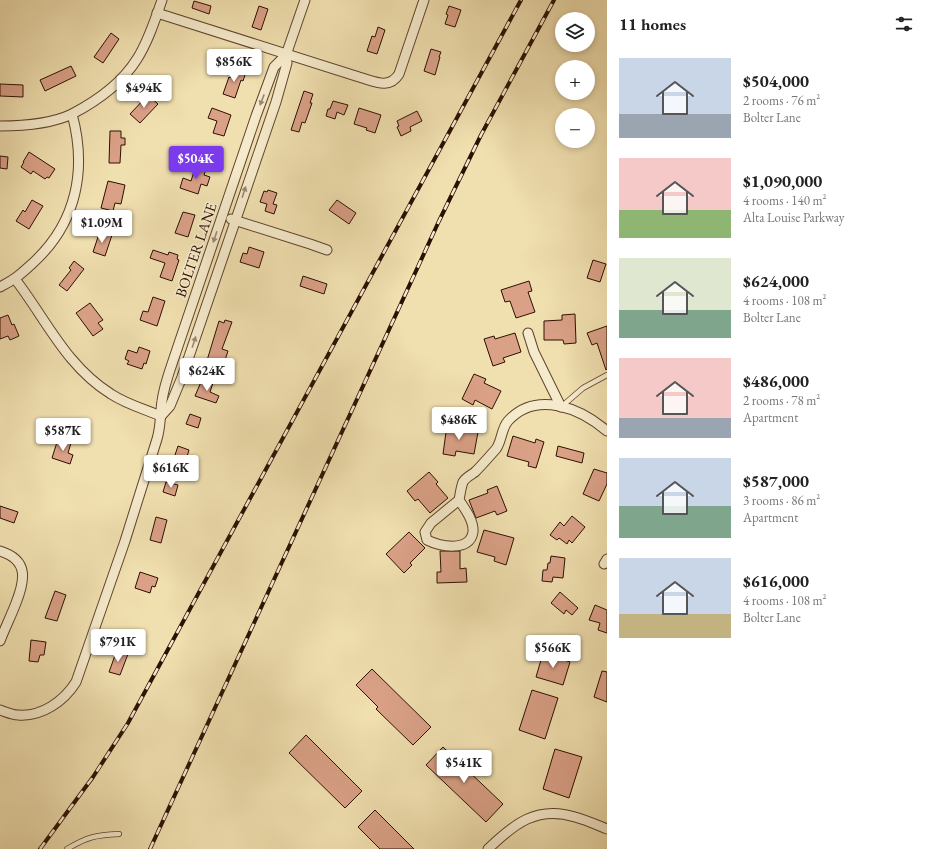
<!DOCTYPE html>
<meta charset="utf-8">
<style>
:root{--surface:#fff;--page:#f6f6f6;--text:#222;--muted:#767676;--accent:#7c3aed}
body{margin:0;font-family:"EB Garamond",serif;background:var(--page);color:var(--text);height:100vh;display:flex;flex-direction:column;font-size:15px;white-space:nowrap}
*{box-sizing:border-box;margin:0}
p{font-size:13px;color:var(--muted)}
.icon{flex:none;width:22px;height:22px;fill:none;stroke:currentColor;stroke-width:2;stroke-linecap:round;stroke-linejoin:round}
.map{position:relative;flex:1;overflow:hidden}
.side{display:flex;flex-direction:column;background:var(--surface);width:320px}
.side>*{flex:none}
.tools{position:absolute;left:555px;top:12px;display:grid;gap:8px}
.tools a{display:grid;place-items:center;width:40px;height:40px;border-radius:50%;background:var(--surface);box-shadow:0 2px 6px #0003;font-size:20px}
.price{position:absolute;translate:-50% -34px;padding:0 9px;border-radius:4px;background:#fff;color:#222;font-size:13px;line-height:26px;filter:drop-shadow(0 1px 2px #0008)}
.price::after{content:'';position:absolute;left:50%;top:24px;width:12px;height:9px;margin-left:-6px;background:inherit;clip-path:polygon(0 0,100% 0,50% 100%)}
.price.on{background:var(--accent);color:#fff}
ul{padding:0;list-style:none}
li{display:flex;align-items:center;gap:12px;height:100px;padding:0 12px}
li span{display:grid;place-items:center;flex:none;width:112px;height:80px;border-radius:0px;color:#555}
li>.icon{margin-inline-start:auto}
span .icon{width:48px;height:48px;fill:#fffc;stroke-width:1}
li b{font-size:17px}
h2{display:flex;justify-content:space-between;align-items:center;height:48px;padding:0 12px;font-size:17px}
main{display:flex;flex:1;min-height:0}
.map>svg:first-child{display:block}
.building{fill:#daa187;stroke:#2e1002}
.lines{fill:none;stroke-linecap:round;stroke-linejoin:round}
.lane-casing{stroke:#5e442d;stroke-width:6}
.street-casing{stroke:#5e442d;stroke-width:11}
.lane{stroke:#f5eacb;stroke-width:4.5}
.street{stroke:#f5eacb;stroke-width:9}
.rail-casing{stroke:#2e1002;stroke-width:4}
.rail{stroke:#f5eacb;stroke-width:2.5;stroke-dasharray:8;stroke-linecap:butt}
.oneway{fill:#9b8871}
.labels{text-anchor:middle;stroke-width:3.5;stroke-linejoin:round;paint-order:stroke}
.street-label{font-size:15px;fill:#2e1002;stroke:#f5eacb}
</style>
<main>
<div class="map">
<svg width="607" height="849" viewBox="0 0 607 849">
<rect width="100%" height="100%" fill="#f0dfaf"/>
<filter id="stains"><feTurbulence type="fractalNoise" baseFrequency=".005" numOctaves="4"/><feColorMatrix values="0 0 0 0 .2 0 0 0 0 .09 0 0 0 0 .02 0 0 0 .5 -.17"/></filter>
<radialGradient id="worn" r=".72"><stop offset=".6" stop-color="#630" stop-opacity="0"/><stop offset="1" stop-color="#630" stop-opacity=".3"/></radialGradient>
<!-- building -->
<g class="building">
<polygon points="194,1 211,6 209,14 192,8"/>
<polygon points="259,6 268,9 261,30 252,27"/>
<polygon points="449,6 461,10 455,27 445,24 448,15 446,14"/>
<polygon points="378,27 385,30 377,54 367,51 372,36 375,37"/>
<polygon points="111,33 119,39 103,63 94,57"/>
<polygon points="431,49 441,52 439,57 440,57 435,75 424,71"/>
<polygon points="71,66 76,76 45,91 40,80"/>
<polygon points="234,68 246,72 243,81 241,80 235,98 223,94 229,77 230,78"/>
<polygon points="0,84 23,85 23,97 0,96"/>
<polygon points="304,91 313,94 310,103 312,103 305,123 302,122 299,132 291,130"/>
<polygon points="148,95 158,104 140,123 130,114"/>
<polygon points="333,101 348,105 344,115 337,112 335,119 326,116 328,109 330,109"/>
<polygon points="212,108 231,115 224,136 213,133 217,121 208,118"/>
<polygon points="359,108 381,115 375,133 366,130 367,128 354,124"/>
<polygon points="417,111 422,121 410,127 411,131 401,136 397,127 399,126 397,121"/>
<polygon points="110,131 121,131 121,138 125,138 125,145 121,145 120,163 109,163"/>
<polygon points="29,152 55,169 49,178 47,177 45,179 33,171 31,174 21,167 24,162 23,162"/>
<polygon points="0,156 8,157 7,169 0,168"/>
<polygon points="197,162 207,166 204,175 210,177 207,186 201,184 198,194 180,188 183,178 191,181"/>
<polygon points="108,181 125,185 121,204 115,203 113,211 101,208"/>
<polygon points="268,190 277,193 273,204 277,205 274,214 265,211 267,204 260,202 264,191 267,192"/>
<polygon points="32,200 43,206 29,229 16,221 23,210 25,212"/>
<polygon points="337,200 356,213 349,224 329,210"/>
<polygon points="183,212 195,215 188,237 175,233"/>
<polygon points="100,231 112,235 105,256 93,252"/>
<polygon points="249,247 264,252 259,268 240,262 243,253 247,254"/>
<polygon points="153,250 168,255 169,252 178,255 177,259 179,260 172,281 160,277 165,263 150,258"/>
<polygon points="593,260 606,264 600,282 587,278"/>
<polygon points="74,261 84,269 67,291 59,285 71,270 69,268"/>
<polygon points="303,276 327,284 324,294 300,286"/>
<polygon points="529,281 532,291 528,292 535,312 516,318 510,301 505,302 501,290"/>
<polygon points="153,297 165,301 157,326 140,320 143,311 148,312"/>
<polygon points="90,303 103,320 98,323 103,329 93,336 76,313"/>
<polygon points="575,314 576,343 564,344 563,340 544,340 544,321 562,320 562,315"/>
<polygon points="8,315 12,325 14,324 19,336 10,340 8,336 0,339 0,318"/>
<polygon points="225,320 232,322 222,349 228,351 225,360 223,360 222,364 217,362 215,370 205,367 219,321 224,323"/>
<polygon points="607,326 607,369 606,370 597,343 592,345 587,333"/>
<polygon points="515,333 521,352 503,358 505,362 493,366 484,339 494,336 495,339"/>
<polygon points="139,347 150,351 146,364 144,363 142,369 127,364 129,361 125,359 128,350 137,353"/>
<polygon points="474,374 486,379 484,383 501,391 492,409 475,400 473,405 462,399"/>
<polygon points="206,380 213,383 210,392 219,396 216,403 195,396 201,382 205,383"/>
<polygon points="190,414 201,418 198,428 186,424"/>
<polygon points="447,425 460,427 460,429 478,432 474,454 456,451 455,456 443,454"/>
<polygon points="513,436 535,443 536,439 544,442 536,468 528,466 529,462 507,456"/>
<polygon points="58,439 71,443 68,453 73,455 70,464 52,458"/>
<polygon points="178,446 189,450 184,467 172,464"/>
<polygon points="558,446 584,453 582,463 556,456"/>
<polygon points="594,469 607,473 607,484 599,501 583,494"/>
<polygon points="429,472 438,482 436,484 448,498 430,513 418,499 415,501 407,491"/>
<polygon points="166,482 178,485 175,496 163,492"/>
<polygon points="497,486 507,511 497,515 495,511 476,518 469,500 488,493 487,490"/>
<polygon points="0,506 18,512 14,523 0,518"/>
<polygon points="572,516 585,527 572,543 569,540 567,544 559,538 557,540 550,535 560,522 564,526"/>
<polygon points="156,517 167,520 161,543 150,540"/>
<polygon points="484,530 514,538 506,565 494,561 495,557 477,552"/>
<polygon points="409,532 425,548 410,563 412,565 404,573 386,554"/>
<polygon points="440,551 460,551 460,569 466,568 467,582 437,583 437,572 441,572"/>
<polygon points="551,556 565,558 563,578 553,577 552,582 542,581 543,570 547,570 548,563 550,563"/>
<polygon points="140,572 158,578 155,587 152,586 150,593 135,588"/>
<polygon points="55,591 66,595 57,621 45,618"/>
<polygon points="560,592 578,608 572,615 566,610 564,614 551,603"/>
<polygon points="595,605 607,610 607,633 598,630 600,623 589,620"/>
<polygon points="31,640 46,642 44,655 40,655 38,662 29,661"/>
<polygon points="117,650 128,654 120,675 109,672"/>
<polygon points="543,653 570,662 563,685 536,677"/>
<polygon points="372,669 431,727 413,745 376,709 378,707 356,685"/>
<polygon points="602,671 607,672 607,702 594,697"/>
<polygon points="532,690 558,698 545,739 519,730"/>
<polygon points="306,735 362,791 345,808 289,753"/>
<polygon points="443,747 503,804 486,822 426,765"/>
<polygon points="555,749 582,757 569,798 543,789"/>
<polygon points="375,810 414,849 380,849 358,827"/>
</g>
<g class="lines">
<!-- lane casing -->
<g class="lane-casing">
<g id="lane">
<polyline points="561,407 583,388 607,375"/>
<path d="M67,849C87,837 96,835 119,834"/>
</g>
</g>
<!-- street casing -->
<g class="street-casing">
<g id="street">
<path d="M157,13L359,77C374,81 389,90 399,74L424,0"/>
<path d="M0,126C23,126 51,124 72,114C97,101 122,83 137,59C148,42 155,20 162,0"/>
<polyline points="231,219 310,244 327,250"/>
<path d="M15,279C46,319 66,366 111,394C126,404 144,409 161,416"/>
<path d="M0,287C16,279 22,273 34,262C77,222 87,169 72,114"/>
<polyline points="528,333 534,352 561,407"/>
<polyline points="161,416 170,406 182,377 276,102 287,63 286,55 305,0"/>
<path d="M459,500L431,523L425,532L427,540C439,546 470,553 473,532C474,521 465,509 459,500C460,495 461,487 463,482C465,478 471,475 475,472C482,465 489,457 496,449C502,441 501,429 508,421C536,390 580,408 607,431"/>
<path d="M0,551C29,560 25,580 16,603C11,616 5,628 0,641"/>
<polyline points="604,564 607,559"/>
<path d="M0,710C6,712 12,715 18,715C42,717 64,701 76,682L125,541L157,439C161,426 160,414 162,401C164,385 170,370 175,355L256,116L274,67L286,55"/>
<path d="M488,849C514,824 537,805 575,817C586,820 597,825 607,829"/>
</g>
</g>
<!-- lane -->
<use href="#lane" class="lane"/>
<!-- street -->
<use href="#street" class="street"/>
<!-- rail casing -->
<g class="rail-casing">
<g id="rail">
<polyline points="40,849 93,777 128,723 521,0"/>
<polyline points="150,849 439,221 481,135 554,0"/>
</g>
</g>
<!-- rail -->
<use href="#rail" class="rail"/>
</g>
<!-- one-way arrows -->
<defs><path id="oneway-solid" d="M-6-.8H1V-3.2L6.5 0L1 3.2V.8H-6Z"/></defs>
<g class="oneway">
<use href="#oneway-solid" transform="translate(262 100) rotate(111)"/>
<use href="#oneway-solid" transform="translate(244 192) rotate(-72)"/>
<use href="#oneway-solid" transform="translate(215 237) rotate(109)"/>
<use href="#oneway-solid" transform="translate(194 342) rotate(-72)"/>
</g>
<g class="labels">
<!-- street labels -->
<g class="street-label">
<text transform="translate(196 250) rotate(-71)" y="5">BOLTER LANE</text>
</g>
</g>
<rect width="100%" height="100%" filter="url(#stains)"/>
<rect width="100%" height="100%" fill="url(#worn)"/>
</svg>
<div class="tools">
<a><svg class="icon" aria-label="layers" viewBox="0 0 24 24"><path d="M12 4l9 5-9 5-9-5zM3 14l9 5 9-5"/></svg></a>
<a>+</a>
<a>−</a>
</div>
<b class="price" style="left:234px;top:83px">$856K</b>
<b class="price" style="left:144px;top:109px">$494K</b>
<b class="price on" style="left:196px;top:180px">$504K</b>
<b class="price" style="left:102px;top:244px">$1.09M</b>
<b class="price" style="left:207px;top:392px">$624K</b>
<b class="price" style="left:459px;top:441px">$486K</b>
<b class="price" style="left:63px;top:452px">$587K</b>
<b class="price" style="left:171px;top:489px">$616K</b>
<b class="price" style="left:118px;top:663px">$791K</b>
<b class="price" style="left:553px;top:669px">$566K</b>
<b class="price" style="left:464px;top:784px">$541K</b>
</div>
<section class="side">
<h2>11 homes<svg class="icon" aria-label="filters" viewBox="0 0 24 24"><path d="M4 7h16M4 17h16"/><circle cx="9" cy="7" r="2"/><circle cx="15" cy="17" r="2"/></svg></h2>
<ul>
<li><span style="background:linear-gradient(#c9d6e8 70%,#9aa5b1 0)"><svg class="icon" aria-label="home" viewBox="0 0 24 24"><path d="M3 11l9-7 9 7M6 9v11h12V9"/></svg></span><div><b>$504,000</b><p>2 rooms · 76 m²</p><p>Bolter Lane</p></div></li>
<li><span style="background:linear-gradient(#f6c9c9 65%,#8fb573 0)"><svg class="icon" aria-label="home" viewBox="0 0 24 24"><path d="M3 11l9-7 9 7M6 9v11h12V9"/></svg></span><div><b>$1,090,000</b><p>4 rooms · 140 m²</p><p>Alta Louise Parkway</p></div></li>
<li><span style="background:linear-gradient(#dfe7d0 65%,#7fa58c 0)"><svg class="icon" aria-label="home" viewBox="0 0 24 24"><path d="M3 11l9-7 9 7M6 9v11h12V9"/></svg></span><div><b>$624,000</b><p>4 rooms · 108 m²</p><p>Bolter Lane</p></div></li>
<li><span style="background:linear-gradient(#f6c9c9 75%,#9aa5b1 0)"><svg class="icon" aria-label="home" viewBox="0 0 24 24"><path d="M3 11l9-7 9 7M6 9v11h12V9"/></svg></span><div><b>$486,000</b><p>2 rooms · 78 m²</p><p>Apartment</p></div></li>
<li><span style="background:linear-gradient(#c9d6e8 60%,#7fa58c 0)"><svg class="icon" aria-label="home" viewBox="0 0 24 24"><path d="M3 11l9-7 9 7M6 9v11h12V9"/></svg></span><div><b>$587,000</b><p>3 rooms · 86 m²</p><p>Apartment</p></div></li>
<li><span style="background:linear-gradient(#c9d6e8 70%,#c2b280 0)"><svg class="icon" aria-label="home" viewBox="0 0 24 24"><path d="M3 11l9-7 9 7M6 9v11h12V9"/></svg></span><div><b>$616,000</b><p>4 rooms · 108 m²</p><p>Bolter Lane</p></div></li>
</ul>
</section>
</main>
